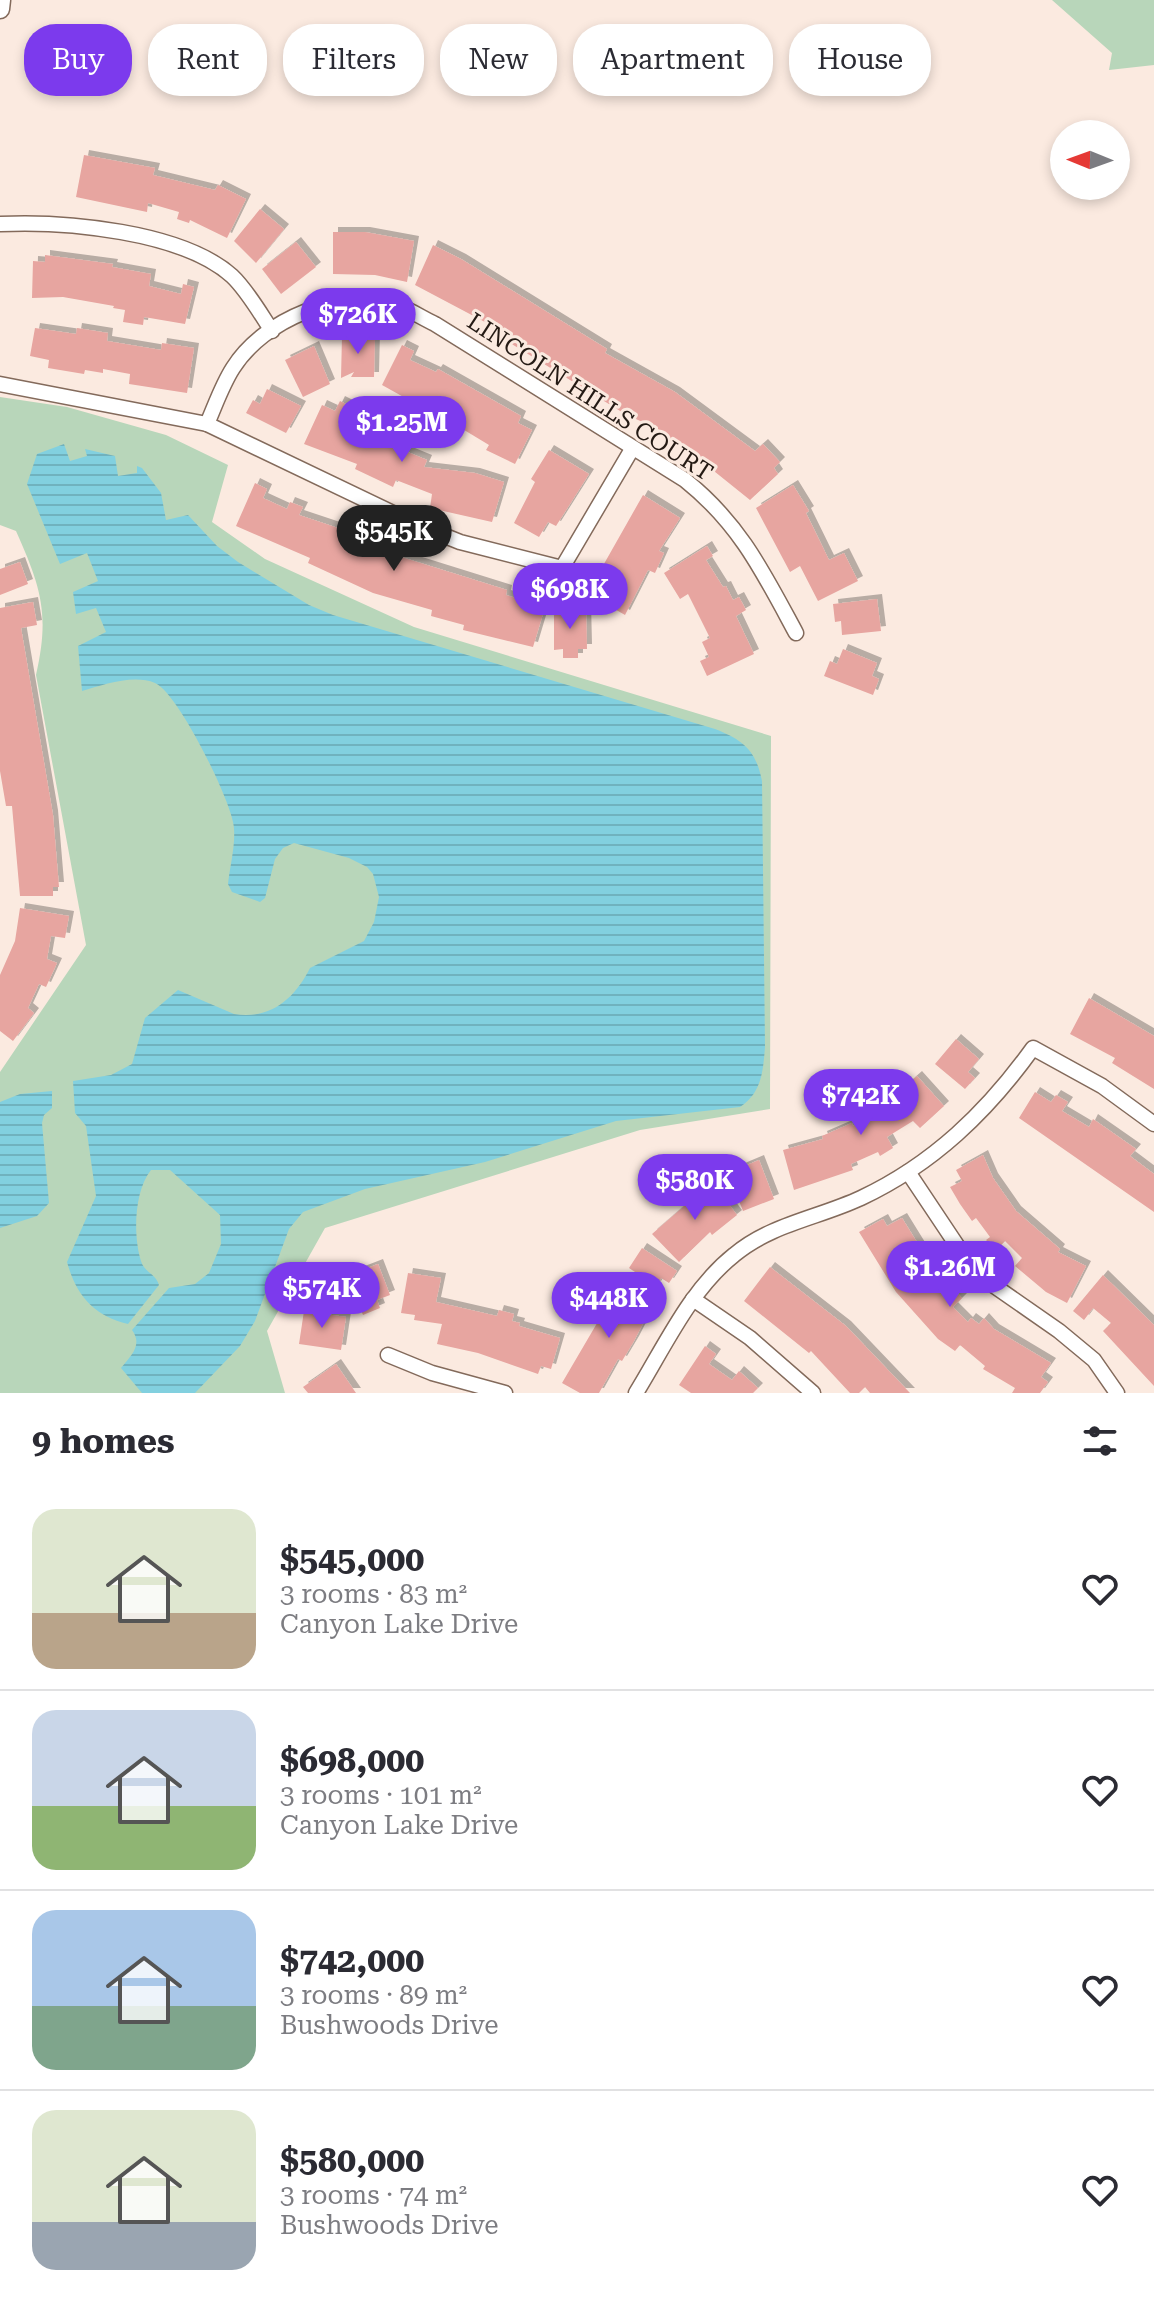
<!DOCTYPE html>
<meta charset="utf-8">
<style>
:root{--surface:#fff;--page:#f2f2f3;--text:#2b2b33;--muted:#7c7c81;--line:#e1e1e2;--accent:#7c3aed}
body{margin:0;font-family:"Roboto Serif",serif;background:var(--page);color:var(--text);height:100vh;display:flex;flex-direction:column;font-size:30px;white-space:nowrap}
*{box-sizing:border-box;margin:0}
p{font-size:26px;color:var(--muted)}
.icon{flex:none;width:44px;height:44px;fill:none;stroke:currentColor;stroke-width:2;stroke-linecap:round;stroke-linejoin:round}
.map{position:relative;height:1393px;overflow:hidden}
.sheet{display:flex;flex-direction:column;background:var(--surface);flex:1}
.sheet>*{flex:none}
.hud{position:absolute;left:24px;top:24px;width:1106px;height:72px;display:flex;gap:16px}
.needle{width:52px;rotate:271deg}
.controls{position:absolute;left:1050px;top:120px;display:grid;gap:16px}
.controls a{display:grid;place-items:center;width:80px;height:80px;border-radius:50%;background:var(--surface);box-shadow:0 4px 12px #0003;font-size:40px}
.price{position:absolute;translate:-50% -68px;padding:0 18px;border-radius:28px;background:var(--accent);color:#fff;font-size:26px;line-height:52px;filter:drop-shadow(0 2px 4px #0008)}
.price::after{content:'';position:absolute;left:50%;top:48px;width:24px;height:18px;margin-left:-12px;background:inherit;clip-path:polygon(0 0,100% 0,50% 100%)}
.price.selected{background:#222;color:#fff}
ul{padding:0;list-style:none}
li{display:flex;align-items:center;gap:24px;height:200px;padding:0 32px}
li+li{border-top:2px solid var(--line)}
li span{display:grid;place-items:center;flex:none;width:224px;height:160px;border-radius:24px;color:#555}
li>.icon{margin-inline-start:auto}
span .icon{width:96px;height:96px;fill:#fffc;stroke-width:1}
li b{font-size:34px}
h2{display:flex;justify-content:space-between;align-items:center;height:96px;padding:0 32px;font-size:34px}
.tag{padding:0 28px;border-radius:32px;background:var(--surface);box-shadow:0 4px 12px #0003;font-size:28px;line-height:72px}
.tag.selected{background:var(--accent);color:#fff}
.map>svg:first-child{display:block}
.grass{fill:#b8d6ba}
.water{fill:url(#water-rules)}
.building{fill:#e7a5a0;filter:url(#shadow)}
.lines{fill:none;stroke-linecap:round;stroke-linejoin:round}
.minor-casing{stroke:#836a5b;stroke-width:17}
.tertiary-casing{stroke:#836a5b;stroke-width:21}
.minor{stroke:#fff;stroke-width:14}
.tertiary{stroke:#fff;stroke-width:18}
.labels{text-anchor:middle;stroke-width:6;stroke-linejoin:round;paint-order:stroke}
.street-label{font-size:24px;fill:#241a14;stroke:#fbeae0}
</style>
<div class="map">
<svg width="1154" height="1393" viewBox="0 0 1154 1393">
<defs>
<pattern id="water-rules" width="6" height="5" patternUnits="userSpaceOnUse" patternTransform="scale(2)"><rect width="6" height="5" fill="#82d0df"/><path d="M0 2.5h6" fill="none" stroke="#70b2be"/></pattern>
<filter id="shadow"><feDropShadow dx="5" dy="-5" stdDeviation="0" flood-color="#0004"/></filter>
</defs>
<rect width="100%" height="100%" fill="#fbeae0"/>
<!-- grass -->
<g class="grass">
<polygon points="1052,0 1154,0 1154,65 1109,70 1112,53"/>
<path d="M0,397L67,407L166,435L228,465L212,522L265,559L414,627L771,736L770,1109L640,1130L325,1228L267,1331L285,1393H0V1072L86,945L36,675C50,614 41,587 16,531L0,525Z"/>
</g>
<!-- water -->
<g class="water">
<path d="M64,444L70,461L87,456L85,449L115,456L118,476L137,473V466L142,468L161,493L166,520L188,515L217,546L238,562L309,605L333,615L715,729C743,740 756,750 762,781L765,1047C763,1071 762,1093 740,1107L616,1121L485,1162L365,1189L303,1212L289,1229L255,1321L240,1346L195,1393H142L121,1368C131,1356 143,1345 132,1330L169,1288L195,1284L209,1273L221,1244L220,1215L170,1170H151C134,1191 133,1236 141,1261C144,1272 156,1274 159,1285L128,1324C94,1316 76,1295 67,1262L96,1196L86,1126L75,1113L73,1081L111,1075L132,1064L145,1018L178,990L234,1014C271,1020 295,998 310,968L364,941L374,922L379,897L373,874L367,867L349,858L294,843L283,848L275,859L265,898L260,902L232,892L228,884C230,865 237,840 233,822C228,795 178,693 155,683C133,674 103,685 82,691L78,646L106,632L96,608L76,614L73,592L98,581L87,553L60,564L27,484L37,454Z"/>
<polygon points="52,1091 52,1108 44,1115 42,1123 49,1203 37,1216 0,1228 0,1102 20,1094"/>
</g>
<!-- building -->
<g class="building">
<polygon points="84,155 155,168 153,175 215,190 218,185 246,199 227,238 190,220 189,223 177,219 179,212 148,203 147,212 76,197"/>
<polygon points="260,209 284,229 256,263 234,241"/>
<polygon points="333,232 365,232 414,241 407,282 375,275 333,274"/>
<polygon points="296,242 316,267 281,294 262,269"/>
<polygon points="433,245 461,259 607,349 605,353 675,392 755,451 763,444 780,462 774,468 778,474 750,500 694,455 660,434 662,431 625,414 497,335 500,330 415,285"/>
<polygon points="45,255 113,264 112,267 151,274 149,286 181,294 183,284 194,287 185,324 144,317 143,325 123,322 125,310 113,308 114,306 63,297 32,298 33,261 45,262"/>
<polygon points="35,328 76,334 77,328 108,333 107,341 161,350 162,343 194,348 187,393 129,384 130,374 103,369 103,373 85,370 84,374 48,368 49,360 30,356"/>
<polygon points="342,336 375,337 374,377 351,377 354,372 341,378"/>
<polygon points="402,345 414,351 410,360 436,372 438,369 521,416 518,423 532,430 515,464 486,450 489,445 446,419 440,429 429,423 434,414 382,385"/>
<polygon points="314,346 330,384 303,397 285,360"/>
<polygon points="267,389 301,406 286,433 246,413 253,400 260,404"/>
<polygon points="340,401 356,409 352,418 370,426 373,419 395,429 388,444 427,460 424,467 475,473 504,482 492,522 430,508 432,494 396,480 393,487 355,469 357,464 304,444 322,405 335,411"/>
<polygon points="549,450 589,474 556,526 548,522 539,537 514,523 535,482 531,479"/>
<polygon points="255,483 267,489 263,498 287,509 290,502 303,507 299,515 365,537 376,542 373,549 396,560 398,556 507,590 506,595 545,607 533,647 463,630 464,625 431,616 432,610 373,593 308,563 310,558 236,526"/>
<polygon points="793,485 809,511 806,513 829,560 844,553 858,581 818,601 800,566 790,572 756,508"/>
<polygon points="643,495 680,518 659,551 664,553 655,573 648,570 625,615 592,596 601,581 596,578"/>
<polygon points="707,546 713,556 706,560 723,587 726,586 733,600 739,597 746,610 736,616 754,654 707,676 700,661 709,657 702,642 710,638 688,594 680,599 664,573"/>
<polygon points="20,562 28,584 0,595 0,569"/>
<polygon points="877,599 881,631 842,635 841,621 835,622 833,604"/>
<polygon points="33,602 37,625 21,628 53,815 59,887 53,887 53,896 20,896 12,806 6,806 0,771 0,608"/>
<polygon points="554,608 586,608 587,649 578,649 578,658 563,658 563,649 554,650"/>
<polygon points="843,649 877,663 872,676 879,679 873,695 824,676 830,661 837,664"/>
<polygon points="20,908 69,916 65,938 51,936 47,959 57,963 46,987 39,984 28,1008 34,1013 13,1041 0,1031 0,975 15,941"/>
<polygon points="1089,998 1154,1036 1154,1089 1112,1063 1115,1058 1070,1034"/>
<polygon points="956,1039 979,1059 968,1072 975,1078 965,1089 935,1064"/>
<polygon points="917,1076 944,1106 920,1128 913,1121 887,1137 893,1148 880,1156 878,1152 851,1164 853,1170 794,1190 783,1150 823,1139 822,1136 852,1123 853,1126 895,1100 892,1098"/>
<polygon points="1035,1092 1051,1102 1056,1095 1068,1102 1062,1111 1089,1127 1093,1119 1136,1149 1130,1156 1154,1174 1154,1212 1019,1118"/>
<polygon points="983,1155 993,1178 1016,1211 1060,1249 1058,1252 1086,1266 1067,1303 1046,1292 1015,1266 1022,1258 1005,1241 996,1250 986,1240 990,1237 976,1218 972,1221 960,1204 950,1187 962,1181 956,1170"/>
<polygon points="759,1160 774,1199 743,1211 728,1173"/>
<polygon points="712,1182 737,1215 712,1235 710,1232 679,1262 652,1234"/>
<polygon points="902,1218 931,1265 962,1298 953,1307 968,1322 971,1318 979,1324 984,1318 994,1329 1051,1363 1041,1377 1048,1382 1040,1393 1012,1393 1015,1388 983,1369 985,1366 960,1345 955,1351 938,1339 896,1292 859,1232 883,1219 887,1226"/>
<polygon points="642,1248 677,1271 669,1283 661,1278 656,1286 629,1268"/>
<polygon points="378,1264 390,1295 377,1300 380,1308 363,1315 347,1276"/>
<polygon points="770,1267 846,1326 910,1393 870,1393 865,1387 859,1393 850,1393 811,1351 809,1353 744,1301"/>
<polygon points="408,1273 441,1278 436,1302 497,1316 499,1310 514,1314 512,1321 520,1323 519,1326 560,1338 551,1369 541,1366 538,1374 478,1353 437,1344 442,1324 414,1320 415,1315 401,1313"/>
<polygon points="1103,1275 1154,1325 1154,1386 1103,1331 1111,1323 1093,1308 1084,1320 1073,1311"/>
<polygon points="618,1283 653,1304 634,1341 622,1361 618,1359 599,1393 580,1393 562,1383 603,1313 606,1304 602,1302"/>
<polygon points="304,1311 346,1317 341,1350 299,1344"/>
<polygon points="705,1346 716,1354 709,1364 732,1380 739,1371 758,1388 753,1393 691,1393 679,1385"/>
<polygon points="336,1364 356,1393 308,1393 303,1387"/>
</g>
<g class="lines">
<!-- minor casing -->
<g class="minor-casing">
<g id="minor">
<path d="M0,224C64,221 182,231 232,276C247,290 260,313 272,331"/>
<polyline points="0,384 207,424 420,526 460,542 562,568 632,449"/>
<path d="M207,424C215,406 222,385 233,368C264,319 340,288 396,305C409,309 422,318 435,324L685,480C740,524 763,572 796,633"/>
<polyline points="908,1172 958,1247 990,1283 1059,1331 1094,1360 1117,1393"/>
<polyline points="693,1299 750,1338 813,1393"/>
<polyline points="388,1355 432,1373 505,1393"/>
<path d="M636,1393C665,1346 690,1290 734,1255C771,1224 818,1218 861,1198C933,1164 987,1112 1033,1048L1102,1086L1154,1124"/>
</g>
</g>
<!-- tertiary casing -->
<g class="tertiary-casing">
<polyline id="tertiary" points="0,9 1,0"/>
</g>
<!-- minor -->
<use href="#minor" class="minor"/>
<!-- tertiary -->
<use href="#tertiary" class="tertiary"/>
</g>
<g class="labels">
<!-- street labels -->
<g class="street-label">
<text transform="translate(590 397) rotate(33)" y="8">LINCOLN HILLS COURT</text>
</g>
</g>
</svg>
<div class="controls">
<a><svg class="needle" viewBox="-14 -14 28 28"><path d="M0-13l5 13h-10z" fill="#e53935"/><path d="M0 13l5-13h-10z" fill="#7c7c81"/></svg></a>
</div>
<b class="price" style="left:358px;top:356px">$726K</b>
<b class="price" style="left:402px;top:464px">$1.25M</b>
<b class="price selected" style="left:394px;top:573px">$545K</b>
<b class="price" style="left:570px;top:631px">$698K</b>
<b class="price" style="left:861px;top:1137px">$742K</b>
<b class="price" style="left:695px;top:1222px">$580K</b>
<b class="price" style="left:950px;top:1309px">$1.26M</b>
<b class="price" style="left:322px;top:1330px">$574K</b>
<b class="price" style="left:609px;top:1340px">$448K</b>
<div class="hud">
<a class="tag selected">Buy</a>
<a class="tag">Rent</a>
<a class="tag">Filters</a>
<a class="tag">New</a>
<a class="tag">Apartment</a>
<a class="tag">House</a>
</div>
</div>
<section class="sheet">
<h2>9 homes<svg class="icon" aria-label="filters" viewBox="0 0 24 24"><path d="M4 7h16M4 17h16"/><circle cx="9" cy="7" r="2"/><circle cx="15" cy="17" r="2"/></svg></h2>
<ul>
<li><span style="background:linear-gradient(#dfe7d0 65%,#b9a48a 0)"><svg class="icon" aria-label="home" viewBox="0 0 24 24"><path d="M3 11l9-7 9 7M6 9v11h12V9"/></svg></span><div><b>$545,000</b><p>3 rooms · 83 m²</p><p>Canyon Lake Drive</p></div><svg class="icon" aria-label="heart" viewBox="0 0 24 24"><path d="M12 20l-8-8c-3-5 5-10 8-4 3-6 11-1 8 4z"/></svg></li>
<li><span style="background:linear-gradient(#c9d6e8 60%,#8fb573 0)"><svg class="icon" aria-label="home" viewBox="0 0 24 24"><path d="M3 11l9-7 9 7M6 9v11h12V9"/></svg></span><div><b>$698,000</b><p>3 rooms · 101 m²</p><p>Canyon Lake Drive</p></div><svg class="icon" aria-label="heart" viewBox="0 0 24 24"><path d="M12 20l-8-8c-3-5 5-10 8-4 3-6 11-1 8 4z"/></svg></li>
<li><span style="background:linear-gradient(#a9c7e8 60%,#7fa58c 0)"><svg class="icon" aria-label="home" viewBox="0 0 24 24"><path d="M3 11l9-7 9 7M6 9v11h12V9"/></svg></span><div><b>$742,000</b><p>3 rooms · 89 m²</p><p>Bushwoods Drive</p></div><svg class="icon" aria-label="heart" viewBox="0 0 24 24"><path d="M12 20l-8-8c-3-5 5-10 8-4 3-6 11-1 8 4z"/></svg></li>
<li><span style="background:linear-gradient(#dfe7d0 70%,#9aa5b1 0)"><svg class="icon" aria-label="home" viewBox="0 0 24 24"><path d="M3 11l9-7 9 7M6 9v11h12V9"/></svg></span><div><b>$580,000</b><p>3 rooms · 74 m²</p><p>Bushwoods Drive</p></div><svg class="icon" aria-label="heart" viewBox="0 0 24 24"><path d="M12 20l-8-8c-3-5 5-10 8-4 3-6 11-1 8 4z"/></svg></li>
</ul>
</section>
